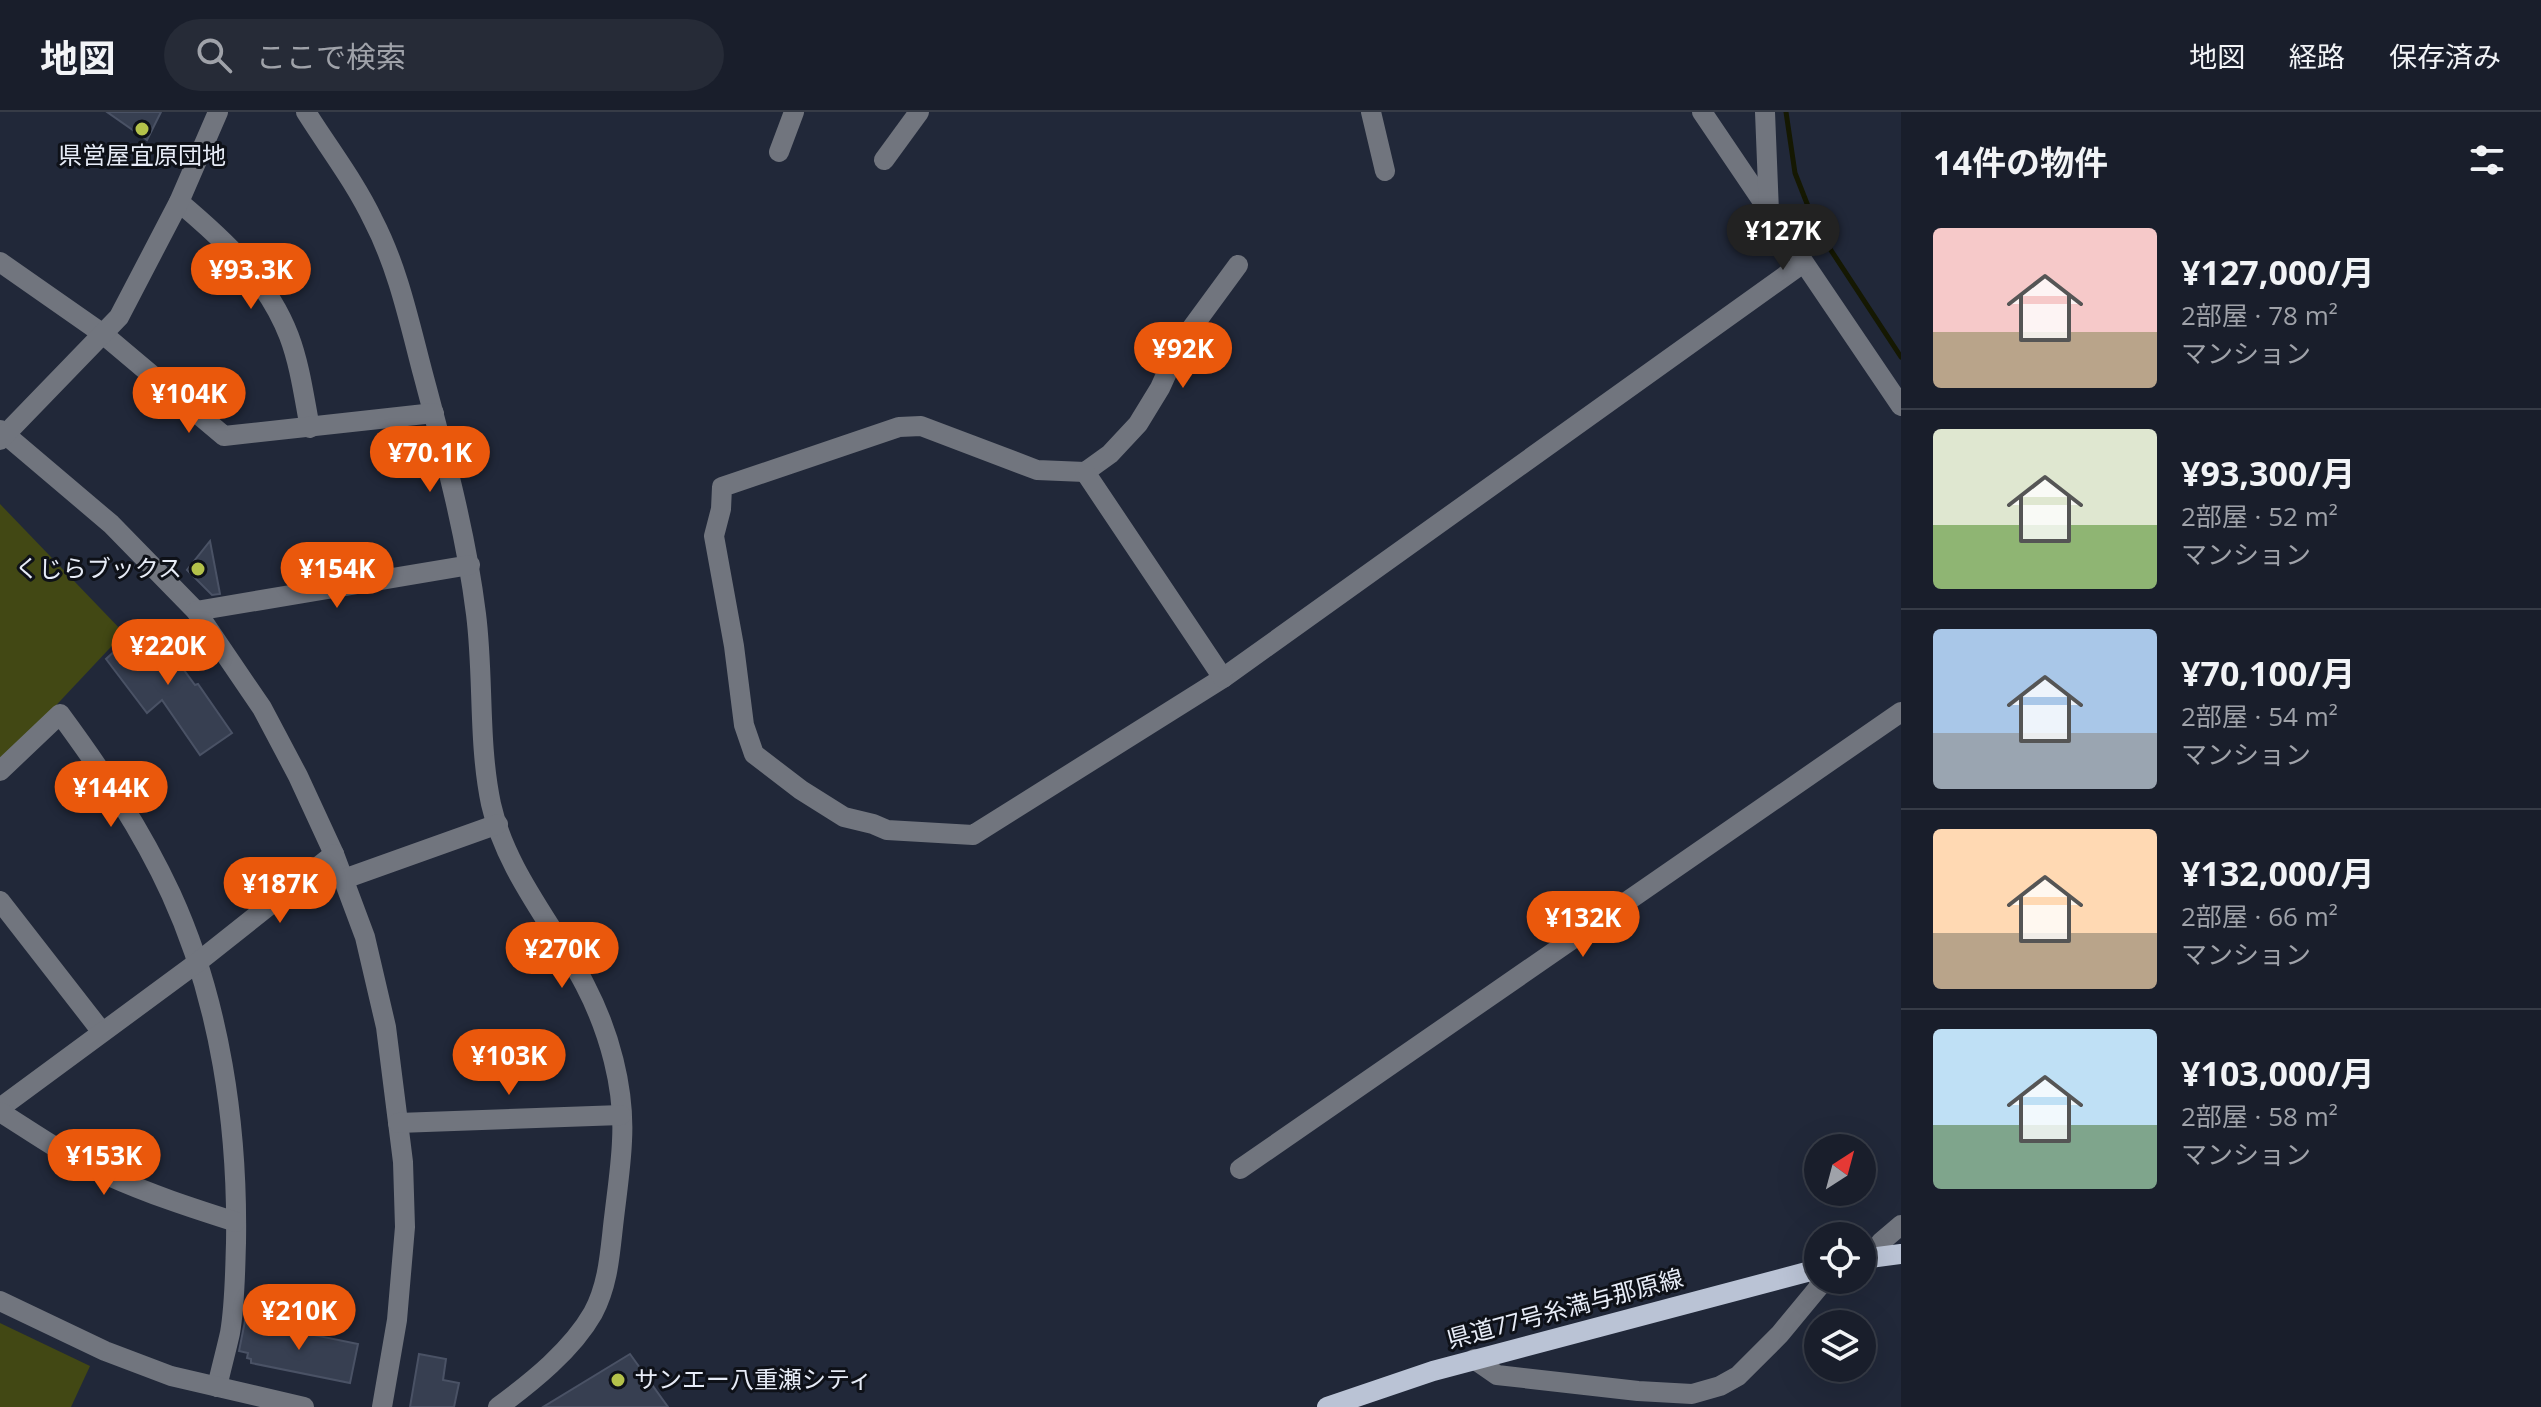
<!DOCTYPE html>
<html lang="ja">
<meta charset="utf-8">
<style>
:root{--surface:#191e2b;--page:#262b37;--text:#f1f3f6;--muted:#9fa2a9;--line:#373c47;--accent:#ea580c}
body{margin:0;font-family:"Open Sans","Noto Sans JP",sans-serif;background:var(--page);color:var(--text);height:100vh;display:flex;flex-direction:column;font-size:30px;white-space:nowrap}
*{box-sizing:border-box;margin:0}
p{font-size:26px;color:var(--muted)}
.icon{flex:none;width:44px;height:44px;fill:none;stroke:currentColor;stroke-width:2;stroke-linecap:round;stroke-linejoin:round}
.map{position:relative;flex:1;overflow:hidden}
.details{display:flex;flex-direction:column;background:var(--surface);width:640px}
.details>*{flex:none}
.needle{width:52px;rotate:36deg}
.tools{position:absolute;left:1804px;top:1022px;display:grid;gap:16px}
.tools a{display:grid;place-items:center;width:72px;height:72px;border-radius:50%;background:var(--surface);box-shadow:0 8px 32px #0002,0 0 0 2px var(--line);font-size:40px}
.price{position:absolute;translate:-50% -68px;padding:0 18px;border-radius:28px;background:var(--accent);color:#fff;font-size:26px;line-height:52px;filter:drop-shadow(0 2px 4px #0008)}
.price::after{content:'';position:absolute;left:50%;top:48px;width:24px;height:18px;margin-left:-12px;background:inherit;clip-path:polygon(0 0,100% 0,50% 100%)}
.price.active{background:#222;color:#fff}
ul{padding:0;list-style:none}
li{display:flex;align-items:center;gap:24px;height:200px;padding:0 32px}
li+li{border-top:2px solid var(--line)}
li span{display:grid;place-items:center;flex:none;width:224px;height:160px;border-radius:8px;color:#555}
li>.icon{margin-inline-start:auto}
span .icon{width:96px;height:96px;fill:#fffc;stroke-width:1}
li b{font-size:34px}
h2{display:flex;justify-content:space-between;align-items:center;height:96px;padding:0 32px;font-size:34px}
header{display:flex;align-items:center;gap:48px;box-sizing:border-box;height:112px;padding:0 40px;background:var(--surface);border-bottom:2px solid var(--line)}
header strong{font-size:38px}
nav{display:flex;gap:44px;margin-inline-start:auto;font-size:28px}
.search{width:560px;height:72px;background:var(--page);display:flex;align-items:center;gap:20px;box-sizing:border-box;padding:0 28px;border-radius:44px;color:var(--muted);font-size:30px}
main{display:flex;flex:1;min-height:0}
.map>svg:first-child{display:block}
.green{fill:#424814}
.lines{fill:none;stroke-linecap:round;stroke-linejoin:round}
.stream{stroke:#151802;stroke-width:5}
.building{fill:#373f51;stroke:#4a5265;stroke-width:2}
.minor{stroke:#71757e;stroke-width:20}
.major{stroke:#bac3d5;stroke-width:20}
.poi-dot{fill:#b4c24a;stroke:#0e1118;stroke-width:3}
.labels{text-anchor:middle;stroke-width:6;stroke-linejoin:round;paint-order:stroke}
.poi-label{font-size:24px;fill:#e7ecf7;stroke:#0e1118}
.street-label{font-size:24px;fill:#e7ecf7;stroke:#0e1118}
</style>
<header>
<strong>地図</strong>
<div class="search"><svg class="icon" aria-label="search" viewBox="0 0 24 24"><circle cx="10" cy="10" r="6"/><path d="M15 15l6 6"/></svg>ここで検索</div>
<nav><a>地図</a><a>経路</a><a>保存済み</a></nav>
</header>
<main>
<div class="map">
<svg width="1901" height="1295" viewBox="0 0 1901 1295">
<rect width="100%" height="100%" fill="#212839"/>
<!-- green -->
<g class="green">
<polygon points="0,392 124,521 0,653"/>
<polygon points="0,1211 90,1254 71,1295 0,1295"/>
</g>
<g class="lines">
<!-- stream -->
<polyline class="stream" points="1786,0 1795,61 1817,117 1901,245"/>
</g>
<!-- building -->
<g class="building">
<polygon points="107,0 161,0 147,28"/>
<polygon points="210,429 220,482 212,483 187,458"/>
<polygon points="148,509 195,573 198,572 232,621 200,643 162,588 147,601 106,547"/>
<polygon points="245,1209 358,1232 350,1271 251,1251 251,1247 247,1246 248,1241 239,1239"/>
<polygon points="419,1242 446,1247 443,1268 459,1271 454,1295 410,1295"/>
<polygon points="630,1242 668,1295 543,1295"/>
</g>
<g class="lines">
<!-- minor -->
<g class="minor">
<path d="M306,0C328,35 355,70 373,108C398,156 409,209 423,262C444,341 466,421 476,502C484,565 478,630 491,692C506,760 554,813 585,873C609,919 625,976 622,1029C621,1054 617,1080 614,1106C610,1139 609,1171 593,1201C572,1238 532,1270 498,1295"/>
<polyline points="1371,0 1385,59"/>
<polyline points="1702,0 1901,294"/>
<polyline points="1765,0 1769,100"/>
<polyline points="779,40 794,0"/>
<polyline points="884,48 919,0"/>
<path d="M179,90C224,128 267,167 289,224C300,253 304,285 310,316"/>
<polyline points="0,150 103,222 224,324 434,301"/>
<polyline points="1238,153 1180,232 1160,276 1138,312 1110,342 1085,360 1037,358 921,314 899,315 722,375 721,397 714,424 734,534 744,613 754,642 801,678 844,705 873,712 887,718 973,723 1223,566 1803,151"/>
<polyline points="0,318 111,412 196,499 262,596 298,664 334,742 365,825 386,915 403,1050 405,1115 397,1208 382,1295"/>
<polyline points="0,328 119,205 179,90 218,0"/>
<polyline points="1085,360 1223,566"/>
<polyline points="196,499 470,453"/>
<path d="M0,659L60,602C102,659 141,717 171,782C220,889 238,1014 236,1131C235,1161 235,1192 230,1221C226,1239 221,1257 217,1275"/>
<polyline points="344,767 498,712"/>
<polyline points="0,789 102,920"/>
<polyline points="0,996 198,850 334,742"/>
<path d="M0,1000C35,1022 69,1046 107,1063C149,1082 192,1096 236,1110"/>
<polyline points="398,1011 621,1003"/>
<polyline points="1240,1057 1901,600"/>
<polyline points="1874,1144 1881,1130 1901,1113"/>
<polyline points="0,1189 105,1239 171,1264 304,1295"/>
<polyline points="1474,1247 1497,1263 1638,1279 1692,1282 1720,1274 1738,1264 1780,1222 1818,1176 1820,1168"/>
</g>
<!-- major -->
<g class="major">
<polyline points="1862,1147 1901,1142"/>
<polyline points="1327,1295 1433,1259 1818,1157"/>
</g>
</g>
<!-- markers -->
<g class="poi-dot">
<circle cx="142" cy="17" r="8"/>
<circle cx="198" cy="457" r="8"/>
<circle cx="618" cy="1268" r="8"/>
</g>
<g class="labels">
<!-- poi labels -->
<g class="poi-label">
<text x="142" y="52">県営屋宜原団地</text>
<text x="182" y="465" text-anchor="end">くじらブックス</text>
<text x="634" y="1276" text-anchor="start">サンエー八重瀬シティ</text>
</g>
<!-- street labels -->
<g class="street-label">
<text transform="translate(1565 1197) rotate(-15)" y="8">県道77号糸満与那原線</text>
</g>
</g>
</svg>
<div class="tools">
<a><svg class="needle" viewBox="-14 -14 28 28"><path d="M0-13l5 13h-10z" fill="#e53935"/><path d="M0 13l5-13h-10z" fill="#9fa2a9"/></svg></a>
<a><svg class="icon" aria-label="locate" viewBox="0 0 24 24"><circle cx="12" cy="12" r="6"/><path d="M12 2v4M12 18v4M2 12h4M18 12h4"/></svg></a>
<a><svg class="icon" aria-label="layers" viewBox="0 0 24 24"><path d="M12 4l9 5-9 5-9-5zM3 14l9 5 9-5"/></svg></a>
</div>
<b class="price active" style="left:1783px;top:160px">¥127K</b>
<b class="price" style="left:251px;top:199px">¥93.3K</b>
<b class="price" style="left:1183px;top:278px">¥92K</b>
<b class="price" style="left:189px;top:323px">¥104K</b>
<b class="price" style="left:430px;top:382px">¥70.1K</b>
<b class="price" style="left:337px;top:498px">¥154K</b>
<b class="price" style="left:168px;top:575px">¥220K</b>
<b class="price" style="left:111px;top:717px">¥144K</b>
<b class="price" style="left:280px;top:813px">¥187K</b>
<b class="price" style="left:1583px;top:847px">¥132K</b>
<b class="price" style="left:562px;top:878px">¥270K</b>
<b class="price" style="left:509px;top:985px">¥103K</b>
<b class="price" style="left:104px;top:1085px">¥153K</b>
<b class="price" style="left:299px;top:1240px">¥210K</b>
</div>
<section class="details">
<h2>14件の物件<svg class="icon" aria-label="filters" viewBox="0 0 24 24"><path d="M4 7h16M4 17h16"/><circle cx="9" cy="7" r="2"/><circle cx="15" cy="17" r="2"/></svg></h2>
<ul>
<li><span style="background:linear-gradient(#f6c9c9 65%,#b9a48a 0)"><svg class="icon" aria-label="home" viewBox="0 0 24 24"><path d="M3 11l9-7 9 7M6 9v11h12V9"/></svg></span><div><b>¥127,000/月</b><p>2部屋 · 78 m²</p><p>マンション</p></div></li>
<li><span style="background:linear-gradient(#dfe7d0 60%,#8fb573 0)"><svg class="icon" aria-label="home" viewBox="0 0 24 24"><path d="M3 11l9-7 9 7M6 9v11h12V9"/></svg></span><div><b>¥93,300/月</b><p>2部屋 · 52 m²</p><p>マンション</p></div></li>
<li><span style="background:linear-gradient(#a9c7e8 65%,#9aa5b1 0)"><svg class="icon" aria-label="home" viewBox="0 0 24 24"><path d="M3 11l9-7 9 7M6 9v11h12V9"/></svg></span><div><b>¥70,100/月</b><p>2部屋 · 54 m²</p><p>マンション</p></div></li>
<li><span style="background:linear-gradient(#ffd9b3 65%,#b9a48a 0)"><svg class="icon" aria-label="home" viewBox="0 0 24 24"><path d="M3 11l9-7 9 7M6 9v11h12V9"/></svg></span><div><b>¥132,000/月</b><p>2部屋 · 66 m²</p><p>マンション</p></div></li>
<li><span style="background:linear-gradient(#bfe0f5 60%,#7fa58c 0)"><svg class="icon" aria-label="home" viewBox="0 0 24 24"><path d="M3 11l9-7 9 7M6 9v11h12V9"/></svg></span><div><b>¥103,000/月</b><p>2部屋 · 58 m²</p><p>マンション</p></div></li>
</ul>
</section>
</main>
